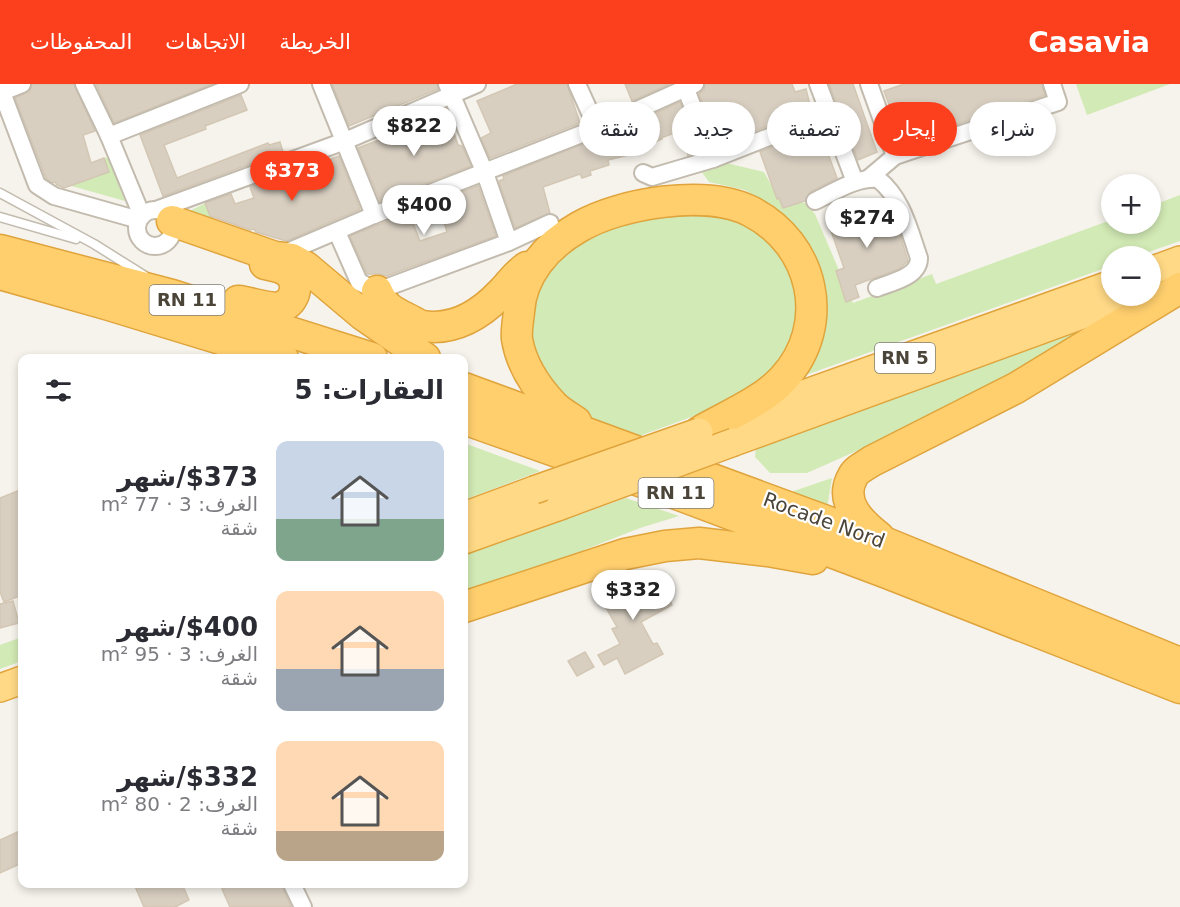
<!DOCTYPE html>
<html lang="ar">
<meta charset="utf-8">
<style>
:root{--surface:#fff;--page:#f7f7f7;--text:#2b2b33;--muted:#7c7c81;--accent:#fc3f1d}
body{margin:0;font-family:"DejaVu Sans",Vazirmatn,sans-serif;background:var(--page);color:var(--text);direction:rtl;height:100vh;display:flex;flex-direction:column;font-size:22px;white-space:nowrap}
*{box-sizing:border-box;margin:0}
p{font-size:20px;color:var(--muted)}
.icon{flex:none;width:33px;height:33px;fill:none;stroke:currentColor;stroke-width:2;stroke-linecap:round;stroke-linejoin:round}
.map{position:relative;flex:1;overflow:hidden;direction:ltr}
.side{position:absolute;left:18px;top:270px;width:450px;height:534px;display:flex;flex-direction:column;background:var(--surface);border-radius:12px;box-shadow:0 3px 9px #0003;direction:rtl}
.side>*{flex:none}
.banner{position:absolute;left:486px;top:18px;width:570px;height:54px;direction:rtl;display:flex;gap:12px}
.fabs{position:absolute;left:1101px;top:90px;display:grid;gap:12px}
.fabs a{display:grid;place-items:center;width:60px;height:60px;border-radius:50%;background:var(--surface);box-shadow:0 3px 9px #0003;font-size:30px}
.price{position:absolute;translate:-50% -51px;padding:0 14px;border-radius:21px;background:#fff;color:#222;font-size:20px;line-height:39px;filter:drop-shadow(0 2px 3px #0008)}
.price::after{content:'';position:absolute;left:50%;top:36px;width:18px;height:14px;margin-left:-9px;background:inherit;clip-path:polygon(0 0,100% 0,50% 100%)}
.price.selected{background:var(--accent);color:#fff}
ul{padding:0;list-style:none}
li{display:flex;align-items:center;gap:18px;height:150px;padding:0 24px}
li span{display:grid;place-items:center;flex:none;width:168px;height:120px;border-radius:12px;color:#555}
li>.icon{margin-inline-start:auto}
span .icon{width:72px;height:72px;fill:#fffc;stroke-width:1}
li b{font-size:26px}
h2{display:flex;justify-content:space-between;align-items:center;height:72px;padding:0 24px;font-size:26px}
.tag{padding:0 21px;border-radius:27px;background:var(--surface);box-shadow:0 3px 9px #0003;font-size:21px;line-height:54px}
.tag.selected{background:var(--accent);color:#fff}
header{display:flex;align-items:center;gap:36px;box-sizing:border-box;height:84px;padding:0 30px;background:var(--accent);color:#fff}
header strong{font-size:28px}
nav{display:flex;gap:33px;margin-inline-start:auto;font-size:21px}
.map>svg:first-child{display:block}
.green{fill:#d2eab5}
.building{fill:#d8cfc1;stroke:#d3c7b4;stroke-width:1.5}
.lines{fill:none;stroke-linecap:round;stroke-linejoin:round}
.service-casing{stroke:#c2bbae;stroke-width:11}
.minor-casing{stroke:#c2bbae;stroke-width:20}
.trunk-casing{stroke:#e0a43c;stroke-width:30}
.motorway-casing{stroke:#e0a43c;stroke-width:33}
.service{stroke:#fff;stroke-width:8}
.minor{stroke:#fff;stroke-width:16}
.trunk{stroke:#ffd985;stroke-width:27}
.motorway{stroke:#ffcf6e;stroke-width:30}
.trunk-bridge-casing{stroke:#e0a43c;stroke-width:30;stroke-linecap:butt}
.trunk-bridge{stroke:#ffd985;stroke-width:27}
.labels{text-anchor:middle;stroke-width:4.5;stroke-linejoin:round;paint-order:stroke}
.shield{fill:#fff;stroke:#817c74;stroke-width:1.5}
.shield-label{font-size:18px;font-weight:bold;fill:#4b4439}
.street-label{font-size:20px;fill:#4b4439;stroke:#fff}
</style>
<header>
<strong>Casavia</strong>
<nav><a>الخريطة</a><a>الاتجاهات</a><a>المحفوظات</a></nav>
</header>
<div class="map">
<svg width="1180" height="823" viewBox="0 0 1180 823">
<rect width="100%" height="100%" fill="#f6f3ec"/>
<!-- green -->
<g class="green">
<polygon points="1076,0 1170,0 1087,31"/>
<polygon points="108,73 125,117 50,96"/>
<path d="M726,79L764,88C777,111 777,116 805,119L815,130L853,219L932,190L936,200L1111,136L1112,140H1150L1151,122L1180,111V157L1137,172H1112L1111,182L792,296L810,270L794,144L767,119L745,106L709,98L701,87Z"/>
<polygon points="208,118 221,150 177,133"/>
<polygon points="673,125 747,135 784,167 803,219 784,280 732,318 634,354 578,331 547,306 524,246 543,184 574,155"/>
<polygon points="1090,243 1001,301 931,334 807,389 770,389 755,373 756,360 1060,245"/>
<polygon points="464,359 540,387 464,416"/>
<polygon points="832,394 827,424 788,409"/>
<polygon points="626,414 679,432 640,444 464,513 464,468 575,428 579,431"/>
<polygon points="22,553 22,577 0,585 0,561"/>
</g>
<!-- building -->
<g class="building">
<polygon points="32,0 74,0 95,47 83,51 91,79 104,74 109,88 64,104 57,101 55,98 52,99 46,94 15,14 30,7"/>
<polygon points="96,0 212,0 114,39"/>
<polygon points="332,0 437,0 438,5 349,42"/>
<polygon points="517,0 567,0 580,39 490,74 481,54 491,49 477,17"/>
<polygon points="625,0 669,0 632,17"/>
<polygon points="705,0 792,0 795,8 806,5 811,25 719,61 699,10 704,6"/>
<polygon points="829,0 853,0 877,68 858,76"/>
<polygon points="904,0 1041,0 1045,11 903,58 884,7"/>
<polygon points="241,11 247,26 205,42 206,45 164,61 177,94 268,59 269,61 280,58 283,68 163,112 140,51"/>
<polygon points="680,18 699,68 688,71 682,46 661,54 662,55 633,68 633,70 608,76 609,81 590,87 591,91 582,94 580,90 543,103 550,129 515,144 499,97 504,95 503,92 623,44 639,40 638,37"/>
<polygon points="447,28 458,61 462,62 471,82 380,117 358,64 395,50 394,48 406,43"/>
<polygon points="823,43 831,65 827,67 837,94 810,108 805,117 783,124 779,114 777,115 760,68"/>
<polygon points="339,72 360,125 286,157 256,148 254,145 250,146 210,132 205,119 231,110 235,120 254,114 250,103"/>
<polygon points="478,102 496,152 386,192 379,190 367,190 350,152 409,129 420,157 447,148 438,117"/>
<polygon points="887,122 898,144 908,177 899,185 855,201 859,213 846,218 836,187 844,184 829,141"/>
<polygon points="20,406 22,413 22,511 4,518 0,508 0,414"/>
<polygon points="628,491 637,506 658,495 672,521 641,538 653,560 657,559 663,570 625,590 617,574 604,581 598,571 620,560 612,545 617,543 597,508"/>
<polygon points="13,517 19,539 0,544 0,520"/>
<polygon points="585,568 594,583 577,592 568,577"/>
<polygon points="22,746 22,779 0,789 0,756"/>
<polygon points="134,800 182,800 189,816 175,823 144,823"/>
<polygon points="236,800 281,800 291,823 230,823 222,805"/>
</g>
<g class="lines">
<!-- service casing -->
<g class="service-casing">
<g id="service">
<polyline points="0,109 94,160 145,192"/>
<polyline points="0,133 76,155"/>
</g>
</g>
<!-- minor casing -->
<g class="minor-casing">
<g id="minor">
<polyline points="84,0 109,52 142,132"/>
<polyline points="321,0 374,131"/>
<polyline points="447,0 485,89 509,158"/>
<polyline points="577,0 597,44"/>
<polyline points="684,0 713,75 830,29"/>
<polyline points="818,0 855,98"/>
<polyline points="869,0 895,72 1058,18 1052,0"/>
<polyline points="0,3 37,101 54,112 139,136"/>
<polyline points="2,8 22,0"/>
<polyline points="109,52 240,0"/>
<polyline points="643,89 652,93 713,75"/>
<polyline points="869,94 895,72"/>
<path d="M815,117C834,108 856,93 878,95C902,114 909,145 919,174C919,193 892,198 877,204"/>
<polyline points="156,126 345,57 477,0"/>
<circle cx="155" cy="144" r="18"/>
<polyline points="337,148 359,198 377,207 509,158 550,139"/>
<polyline points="280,171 374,131 597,44 695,0"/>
<polyline points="292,800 303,823"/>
</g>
</g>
<!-- trunk casing -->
<g class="trunk-casing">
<g id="trunk">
<polyline points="1150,187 1180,176"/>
<polyline points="742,332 1112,200"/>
<polyline points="734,358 1134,212"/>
<polyline points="464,432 534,406"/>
<polyline points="464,456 560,422"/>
<polyline points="0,604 22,596"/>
</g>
</g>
<!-- motorway casing -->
<g class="motorway-casing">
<g id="motorway">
<polyline points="172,137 275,173 292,175 306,183 363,231 425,274"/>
<polyline points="0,166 172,211 372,274"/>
<polyline points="0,190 109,221 283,274"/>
<path d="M377,207C383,222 392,227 406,234C411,236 418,241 423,242C454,247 481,230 501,209C510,200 516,190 527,183"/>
<path d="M238,217C251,218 269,226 281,223C296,218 300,198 288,188C282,183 273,182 265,180"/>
<polyline points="464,304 886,459 1180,579"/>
<polyline points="464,335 682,412 887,489 1180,604"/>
<path d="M576,338C569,333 560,328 554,322C537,304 521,280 517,255C516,247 518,237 519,228C521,191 547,161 579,143C620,119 706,105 750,127C814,159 833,241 783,295C763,317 725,333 699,348"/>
<path d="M879,453C861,439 838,418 853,392C856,386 866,381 872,377L1016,304L1180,204"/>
<polyline points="464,523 625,470 665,462 699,459 768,467 813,475"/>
</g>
</g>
<!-- service -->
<use href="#service" class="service"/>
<!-- minor -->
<use href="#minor" class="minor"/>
<!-- trunk -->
<use href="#trunk" class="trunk"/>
<!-- motorway -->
<use href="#motorway" class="motorway"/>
<!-- trunk-bridge casing -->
<g class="trunk-bridge-casing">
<g id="trunk-bridge">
<polyline points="534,406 699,348"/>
<polyline points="560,422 734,358"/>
</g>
</g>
<!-- trunk-bridge -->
<use href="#trunk-bridge" class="trunk-bridge"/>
</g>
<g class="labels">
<!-- shield labels -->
<g class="shield">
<rect x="149.5" y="201" width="75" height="30" rx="4.5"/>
<rect x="875" y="259" width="60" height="30" rx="4.5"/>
<rect x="638.5" y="394" width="75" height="30" rx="4.5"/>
</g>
<g class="shield-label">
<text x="187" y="222">RN 11</text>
<text x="905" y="280">RN 5</text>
<text x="676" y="415">RN 11</text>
</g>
<!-- street labels -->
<g class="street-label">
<text transform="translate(824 436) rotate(20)" y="7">Rocade Nord</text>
</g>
</g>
</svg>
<div class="fabs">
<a>+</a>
<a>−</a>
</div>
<b class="price" style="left:414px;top:73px">$822</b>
<b class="price selected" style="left:292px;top:118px">$373</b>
<b class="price" style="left:424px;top:152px">$400</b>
<b class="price" style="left:867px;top:165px">$274</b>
<b class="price" style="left:633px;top:537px">$332</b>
<div class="banner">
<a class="tag">شراء</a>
<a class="tag selected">إيجار</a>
<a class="tag">تصفية</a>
<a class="tag">جديد</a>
<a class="tag">شقة</a>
</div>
<section class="side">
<h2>العقارات: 5<svg class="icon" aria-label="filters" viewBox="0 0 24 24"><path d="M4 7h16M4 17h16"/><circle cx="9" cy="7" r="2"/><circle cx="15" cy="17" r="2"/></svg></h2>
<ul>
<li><span style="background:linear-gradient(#c9d6e8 65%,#7fa58c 0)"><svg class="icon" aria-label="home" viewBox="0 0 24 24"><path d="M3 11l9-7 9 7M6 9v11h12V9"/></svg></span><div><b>$373/شهر</b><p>الغرف: 3 · 77 m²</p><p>شقة</p></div></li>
<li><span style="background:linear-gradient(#ffd9b3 65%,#9aa5b1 0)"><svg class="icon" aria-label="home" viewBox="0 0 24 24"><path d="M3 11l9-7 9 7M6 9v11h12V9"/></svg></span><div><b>$400/شهر</b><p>الغرف: 3 · 95 m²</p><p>شقة</p></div></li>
<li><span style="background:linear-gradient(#ffd9b3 75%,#b9a48a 0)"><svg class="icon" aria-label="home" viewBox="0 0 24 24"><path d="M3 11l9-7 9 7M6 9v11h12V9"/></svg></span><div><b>$332/شهر</b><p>الغرف: 2 · 80 m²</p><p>شقة</p></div></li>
</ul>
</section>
</div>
